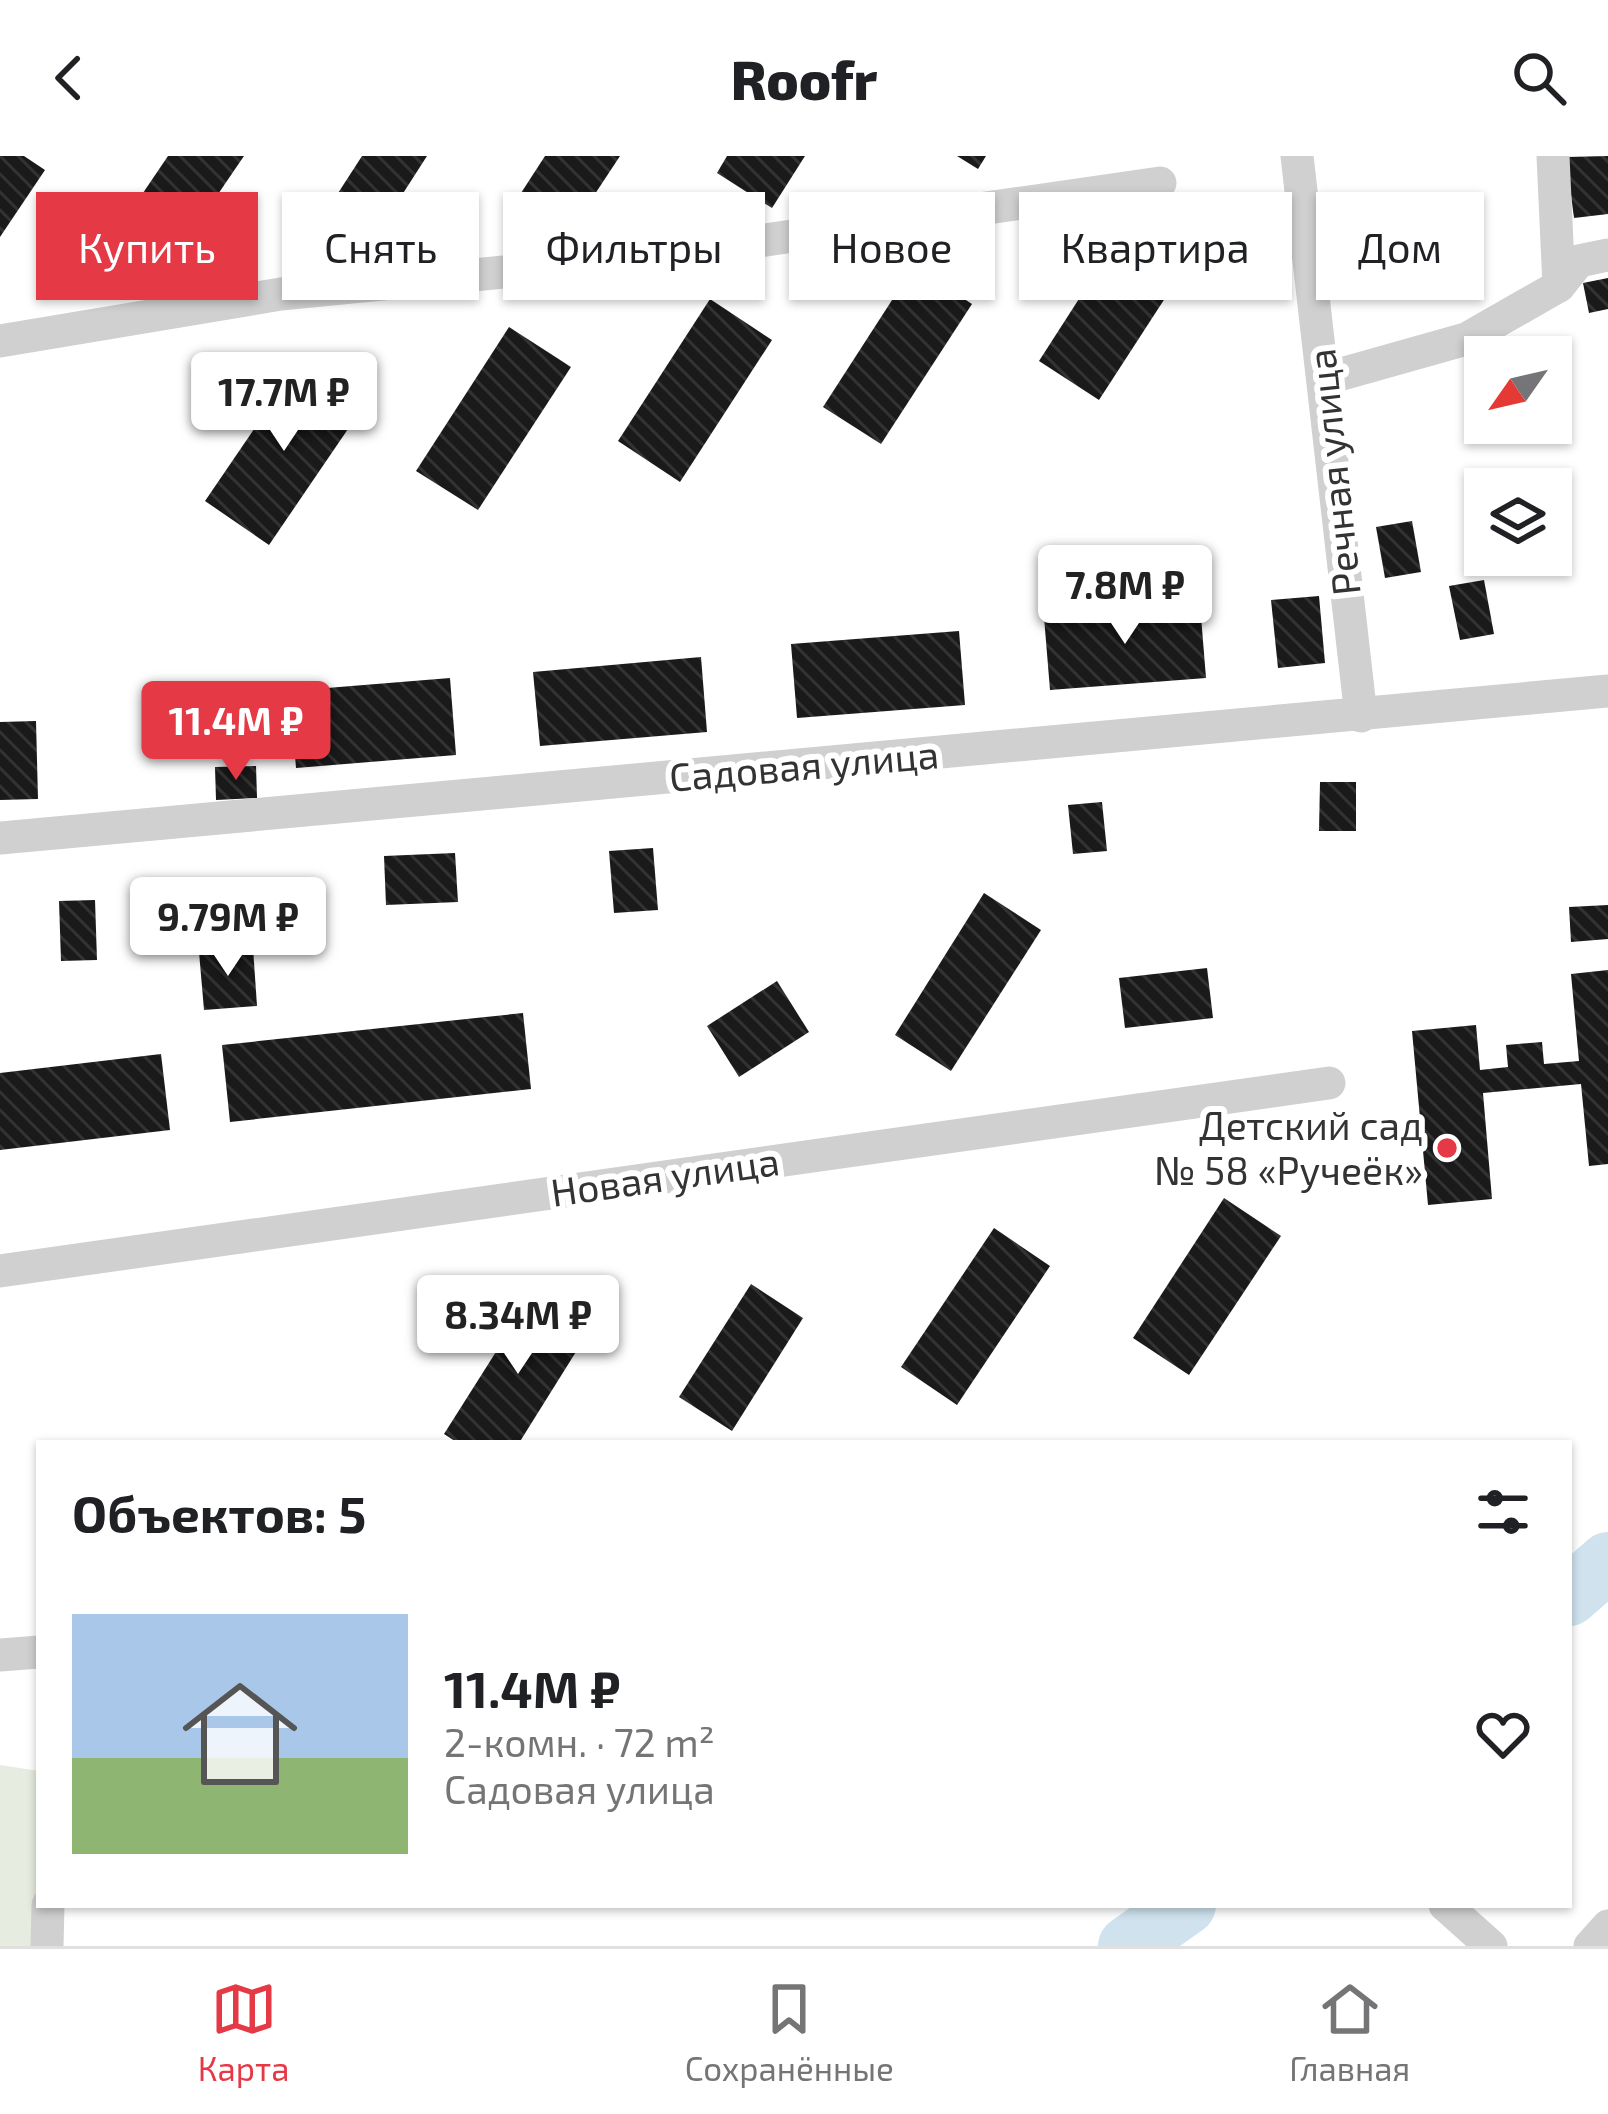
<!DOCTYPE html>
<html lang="ru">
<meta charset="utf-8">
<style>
:root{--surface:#fff;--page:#f2f2f2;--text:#202124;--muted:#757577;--line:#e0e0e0;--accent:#e63946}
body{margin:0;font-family:"Exo 2",sans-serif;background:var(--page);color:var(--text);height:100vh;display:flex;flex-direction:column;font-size:45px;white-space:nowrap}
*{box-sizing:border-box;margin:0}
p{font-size:39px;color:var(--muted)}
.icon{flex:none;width:66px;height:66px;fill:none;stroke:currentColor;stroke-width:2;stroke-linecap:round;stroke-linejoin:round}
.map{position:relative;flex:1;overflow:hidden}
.sheet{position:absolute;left:36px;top:1284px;width:1536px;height:468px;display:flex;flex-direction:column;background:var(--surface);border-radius:0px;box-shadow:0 3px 9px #0004}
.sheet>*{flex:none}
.top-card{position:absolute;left:36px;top:36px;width:1536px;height:108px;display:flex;gap:24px}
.needle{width:78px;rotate:236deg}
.buttons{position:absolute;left:1464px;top:180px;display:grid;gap:24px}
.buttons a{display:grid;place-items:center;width:108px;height:108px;border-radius:0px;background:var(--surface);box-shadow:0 3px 9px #0004;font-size:60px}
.price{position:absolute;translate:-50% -102px;padding:0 27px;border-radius:12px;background:#fff;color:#222;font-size:39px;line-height:78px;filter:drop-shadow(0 3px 6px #0008)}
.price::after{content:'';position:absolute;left:50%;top:72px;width:36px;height:27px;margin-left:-18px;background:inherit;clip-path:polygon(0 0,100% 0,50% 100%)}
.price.current{background:var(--accent);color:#fff}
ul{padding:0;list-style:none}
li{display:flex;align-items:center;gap:36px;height:300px;padding:0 36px}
li span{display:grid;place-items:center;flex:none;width:336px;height:240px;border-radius:0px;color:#555}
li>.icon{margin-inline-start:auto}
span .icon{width:144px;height:144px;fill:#fffc;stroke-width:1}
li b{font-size:51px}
h2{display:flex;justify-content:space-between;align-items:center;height:144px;padding:0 36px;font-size:51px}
.tag{padding:0 42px;border-radius:0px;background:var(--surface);box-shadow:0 3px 9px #0004;font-size:42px;line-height:108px}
.tag.current{background:var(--accent);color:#fff}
header{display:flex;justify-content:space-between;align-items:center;height:156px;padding:0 36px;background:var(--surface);font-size:54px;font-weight:800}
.tab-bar{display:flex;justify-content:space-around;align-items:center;height:168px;border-top:3px solid var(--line);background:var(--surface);font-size:33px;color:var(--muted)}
.tab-bar a{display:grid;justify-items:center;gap:6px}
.tab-bar .current{color:var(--accent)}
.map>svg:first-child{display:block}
.park{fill:#e6ecdf}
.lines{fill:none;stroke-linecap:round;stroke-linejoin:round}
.river{stroke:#cfe2ee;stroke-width:60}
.building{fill:url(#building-back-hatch)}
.minor{stroke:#d0d0d0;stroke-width:33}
.poi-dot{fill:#e63946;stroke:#fff;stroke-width:4.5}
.labels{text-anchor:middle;stroke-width:12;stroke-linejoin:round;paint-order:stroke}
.street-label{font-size:39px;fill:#333;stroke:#fff}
.poi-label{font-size:39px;fill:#333;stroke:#fff;text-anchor:end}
</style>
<header><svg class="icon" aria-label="back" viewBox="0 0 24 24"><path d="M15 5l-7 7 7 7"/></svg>Roofr<svg class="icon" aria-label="search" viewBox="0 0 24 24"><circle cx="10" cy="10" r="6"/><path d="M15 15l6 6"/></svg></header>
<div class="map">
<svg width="1608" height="1790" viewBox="0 0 1608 1790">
<defs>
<pattern id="building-back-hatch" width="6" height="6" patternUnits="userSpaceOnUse" patternTransform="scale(3)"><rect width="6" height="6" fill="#1a1a1a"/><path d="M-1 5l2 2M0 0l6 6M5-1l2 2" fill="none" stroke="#333"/></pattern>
</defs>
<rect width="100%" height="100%" fill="#fff"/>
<!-- park -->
<polygon class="park" points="0,1609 39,1615 39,1749 55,1790 0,1790"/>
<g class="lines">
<!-- river -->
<g class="river">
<polyline points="1569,1440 1608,1406"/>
<polyline points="1128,1790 1186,1749"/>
</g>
</g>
<!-- building -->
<g class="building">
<polygon points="0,0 24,0 45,14 0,81"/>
<polygon points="168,0 244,0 156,129 105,93"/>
<polygon points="362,0 427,0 357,109 311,79"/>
<polygon points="545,0 620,0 562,88 510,54"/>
<polygon points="727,0 805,0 772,52 717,17"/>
<polygon points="957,0 986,0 978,13"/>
<polygon points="1608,0 1608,58 1574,62 1566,1"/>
<polygon points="1122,76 1182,116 1099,244 1039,205"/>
<polygon points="1391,83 1395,131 1359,134 1355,86"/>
<polygon points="914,110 972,148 881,288 823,251"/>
<polygon points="1608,122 1608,153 1589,157 1583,127"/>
<polygon points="710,143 772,184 680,326 618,285"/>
<polygon points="509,171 571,211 478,354 416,315"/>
<polygon points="299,207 363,251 269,389 205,345"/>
<polygon points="1412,365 1421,416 1385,422 1376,371"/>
<polygon points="1484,424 1494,478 1460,484 1449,430"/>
<polygon points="1319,440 1325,507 1278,512 1271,444"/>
<polygon points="1200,448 1206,522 1050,534 1044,461"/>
<polygon points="959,475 965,549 797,562 791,488"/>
<polygon points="701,501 707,576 540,590 533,516"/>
<polygon points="450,522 456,599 296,612 290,535"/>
<polygon points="36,565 38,643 0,644 0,566"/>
<polygon points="256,610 257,642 216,644 215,611"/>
<polygon points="1320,626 1356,626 1356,675 1319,675"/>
<polygon points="1102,646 1107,695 1073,698 1068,649"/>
<polygon points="653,692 658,754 614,757 609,695"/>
<polygon points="455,697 458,746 386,749 384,700"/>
<polygon points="984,737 1041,774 951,915 895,879"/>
<polygon points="95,744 97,804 61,805 59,745"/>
<polygon points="1608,749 1608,783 1571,786 1569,751"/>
<polygon points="253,792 257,850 204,854 199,796"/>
<polygon points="1207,812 1213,862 1125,872 1119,822"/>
<polygon points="1608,814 1608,1008 1589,1010 1581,928 1483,937 1492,1043 1428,1049 1412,875 1476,869 1480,914 1508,911 1506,889 1542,886 1544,908 1579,905 1571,818"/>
<polygon points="777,825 809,876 739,921 707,870"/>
<polygon points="523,857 531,933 230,966 222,889"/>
<polygon points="161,898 170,974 0,994 0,917"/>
<polygon points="1224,1042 1281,1080 1189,1219 1133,1182"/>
<polygon points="994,1072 1050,1110 957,1249 901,1211"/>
<polygon points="751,1128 803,1162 732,1275 679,1241"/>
<polygon points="532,1139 589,1175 519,1287 458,1287 444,1278"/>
</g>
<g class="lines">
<!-- minor -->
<g class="minor">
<polyline points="1297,0 1361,560"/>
<polyline points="1553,0 1559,130"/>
<polyline points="0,185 281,138 634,103 1160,27"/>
<polyline points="1324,223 1466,183 1559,130 1579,105 1608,99"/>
<polyline points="0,682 1608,535"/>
<polyline points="0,1115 1329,927"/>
<polyline points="0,1499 39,1496"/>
<polyline points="1445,1749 1491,1790"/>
<polyline points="47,1790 48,1749"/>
<polyline points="1590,1790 1608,1770"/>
</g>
</g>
<!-- markers -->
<circle class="poi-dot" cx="1447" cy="992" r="12"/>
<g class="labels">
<!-- street labels -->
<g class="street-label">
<text transform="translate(1334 316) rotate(-96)" y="14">Речная улица</text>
<text transform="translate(804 610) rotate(-5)" y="14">Садовая улица</text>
<text transform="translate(665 1021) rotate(-8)" y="14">Новая улица</text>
</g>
<!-- poi labels -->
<g class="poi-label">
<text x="1423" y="984">Детский сад<tspan x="1423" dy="45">№ 58 «Ручеёк»</tspan></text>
</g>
</g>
</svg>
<div class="buttons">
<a><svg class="needle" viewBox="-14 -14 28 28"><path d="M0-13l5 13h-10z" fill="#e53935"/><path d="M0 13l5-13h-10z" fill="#757577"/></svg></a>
<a><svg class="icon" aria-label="layers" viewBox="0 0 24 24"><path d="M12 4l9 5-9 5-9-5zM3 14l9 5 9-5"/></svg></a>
</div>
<b class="price" style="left:284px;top:298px">17.7M ₽</b>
<b class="price" style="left:1125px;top:491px">7.8M ₽</b>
<b class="price current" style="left:236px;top:627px">11.4M ₽</b>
<b class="price" style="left:228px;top:823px">9.79M ₽</b>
<b class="price" style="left:518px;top:1221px">8.34M ₽</b>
<div class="top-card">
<a class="tag current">Купить</a>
<a class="tag">Снять</a>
<a class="tag">Фильтры</a>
<a class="tag">Новое</a>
<a class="tag">Квартира</a>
<a class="tag">Дом</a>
</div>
<section class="sheet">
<h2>Объектов: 5<svg class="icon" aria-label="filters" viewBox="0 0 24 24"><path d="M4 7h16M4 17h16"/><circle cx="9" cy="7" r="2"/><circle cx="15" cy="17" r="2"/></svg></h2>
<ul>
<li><span style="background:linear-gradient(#a9c7e8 60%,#8fb573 0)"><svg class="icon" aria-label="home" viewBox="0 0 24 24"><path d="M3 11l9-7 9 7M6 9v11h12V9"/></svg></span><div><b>11.4M ₽</b><p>2-комн. · 72 m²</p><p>Садовая улица</p></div><svg class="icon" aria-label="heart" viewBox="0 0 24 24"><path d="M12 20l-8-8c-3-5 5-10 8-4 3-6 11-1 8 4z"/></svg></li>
</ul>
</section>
</div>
<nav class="tab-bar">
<a class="current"><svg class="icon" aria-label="map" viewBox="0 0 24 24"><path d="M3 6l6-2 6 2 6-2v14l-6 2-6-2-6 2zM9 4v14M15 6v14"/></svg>Карта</a>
<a><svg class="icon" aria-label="saved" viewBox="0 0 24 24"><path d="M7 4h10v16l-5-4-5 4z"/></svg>Сохранённые</a>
<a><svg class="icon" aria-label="home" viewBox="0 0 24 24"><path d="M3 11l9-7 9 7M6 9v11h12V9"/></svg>Главная</a>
</nav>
